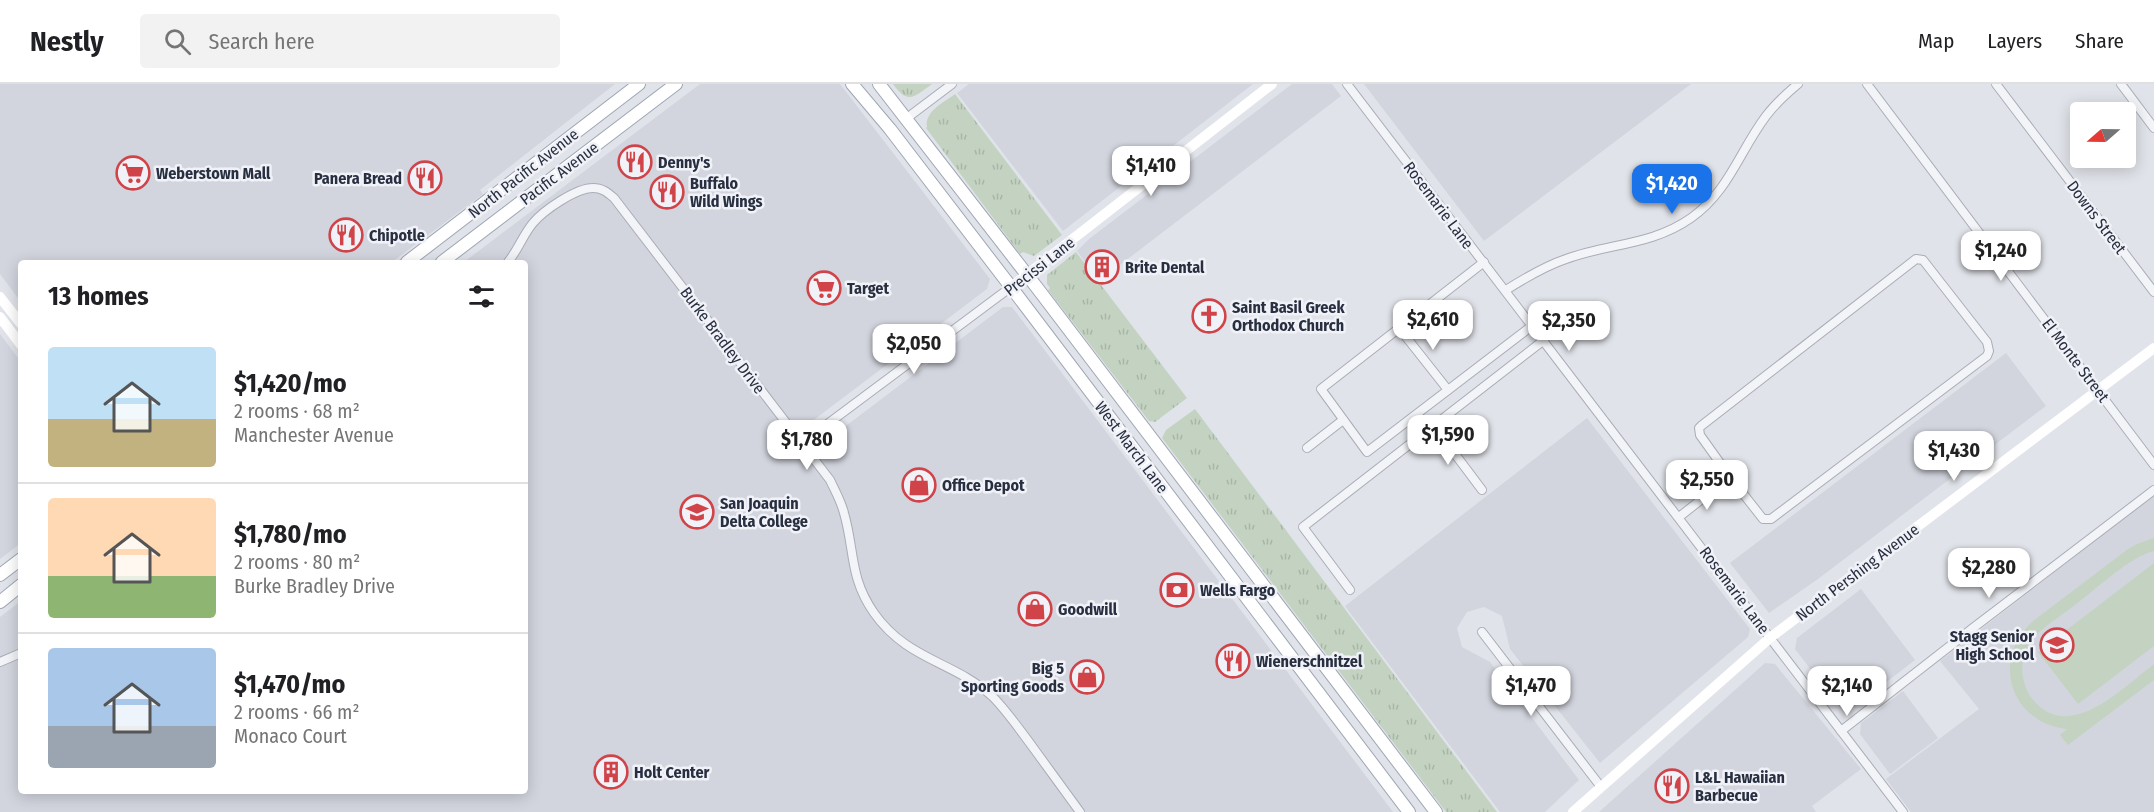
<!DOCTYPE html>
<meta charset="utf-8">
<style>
:root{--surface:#fff;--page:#f2f2f2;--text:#202124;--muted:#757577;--line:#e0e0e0;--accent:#1a73e8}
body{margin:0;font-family:"Fira Sans Condensed",sans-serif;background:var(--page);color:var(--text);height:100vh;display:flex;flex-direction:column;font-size:22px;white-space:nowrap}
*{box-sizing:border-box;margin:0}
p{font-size:20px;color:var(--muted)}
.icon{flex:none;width:33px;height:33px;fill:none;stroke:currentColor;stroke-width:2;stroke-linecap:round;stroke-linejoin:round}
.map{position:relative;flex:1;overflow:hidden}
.drawer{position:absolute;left:18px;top:176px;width:510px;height:534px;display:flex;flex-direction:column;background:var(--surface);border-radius:6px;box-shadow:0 3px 15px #0003}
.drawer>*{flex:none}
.needle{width:39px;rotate:250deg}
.fabs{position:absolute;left:2070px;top:18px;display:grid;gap:12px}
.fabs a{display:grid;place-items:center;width:66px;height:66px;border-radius:6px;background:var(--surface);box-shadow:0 3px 15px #0003;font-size:30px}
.price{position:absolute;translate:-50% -51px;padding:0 14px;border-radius:12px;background:#fff;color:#222;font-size:20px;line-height:39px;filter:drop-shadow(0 2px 3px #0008)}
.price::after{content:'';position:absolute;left:50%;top:36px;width:18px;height:14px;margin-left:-9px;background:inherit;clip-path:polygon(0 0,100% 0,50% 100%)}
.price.current{background:var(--accent);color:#fff}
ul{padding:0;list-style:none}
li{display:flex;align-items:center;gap:18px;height:150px;padding:0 30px}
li+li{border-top:2px solid var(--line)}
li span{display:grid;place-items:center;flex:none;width:168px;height:120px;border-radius:6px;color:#555}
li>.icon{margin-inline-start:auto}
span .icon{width:72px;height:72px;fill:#fffc;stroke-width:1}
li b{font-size:26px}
h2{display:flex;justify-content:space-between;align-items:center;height:72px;padding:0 30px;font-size:26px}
header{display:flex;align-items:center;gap:36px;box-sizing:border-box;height:84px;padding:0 30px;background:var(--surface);border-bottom:2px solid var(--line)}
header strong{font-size:28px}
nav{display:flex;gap:33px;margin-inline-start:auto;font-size:21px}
.search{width:420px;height:54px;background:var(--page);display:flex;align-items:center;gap:15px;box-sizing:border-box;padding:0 21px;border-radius:6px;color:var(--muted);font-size:22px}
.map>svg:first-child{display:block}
.built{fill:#d2d5de}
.grass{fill:#c4d3c1}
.park{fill:url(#park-tufts)}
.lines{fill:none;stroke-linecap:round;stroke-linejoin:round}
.street-casing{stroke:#a9adb7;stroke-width:10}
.primary-casing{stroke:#9fa6b5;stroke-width:14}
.street{stroke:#f3f4f8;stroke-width:8}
.secondary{stroke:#fff;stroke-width:10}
.primary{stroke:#fff;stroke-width:12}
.labels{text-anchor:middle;stroke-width:5;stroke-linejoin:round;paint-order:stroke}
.poi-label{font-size:16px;font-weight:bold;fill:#282f41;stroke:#f0f2f7;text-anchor:start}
.street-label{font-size:16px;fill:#282f41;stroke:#f0f2f7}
</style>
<header>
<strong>Nestly</strong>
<div class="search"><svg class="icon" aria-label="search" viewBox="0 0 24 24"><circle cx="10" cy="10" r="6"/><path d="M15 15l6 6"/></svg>Search here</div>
<nav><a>Map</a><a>Layers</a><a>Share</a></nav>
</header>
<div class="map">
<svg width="2154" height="728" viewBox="0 0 2154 728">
<defs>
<pattern id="park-tufts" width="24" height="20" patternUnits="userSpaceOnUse" patternTransform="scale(1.5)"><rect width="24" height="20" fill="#c4d3c1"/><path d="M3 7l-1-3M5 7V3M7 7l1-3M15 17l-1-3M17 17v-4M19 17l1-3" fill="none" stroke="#a8b5a7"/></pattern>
</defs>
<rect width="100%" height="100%" fill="#e0e3e9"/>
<!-- built -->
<g class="built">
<polygon points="0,0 615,0 480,106 483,110 392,178 21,178 21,218 0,190"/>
<polygon points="700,0 840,0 990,195 987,205 811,338 803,339 822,365 826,357 1003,223 1012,223 1393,728 0,728 0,533 21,517 21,706 525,706 525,178 464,178"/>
<polygon points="969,0 1253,0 1063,147 957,9"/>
<polygon points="1292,0 1332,0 1341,12 1099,197 1077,167 1089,155"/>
<polygon points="1364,0 1691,0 1484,157"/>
<polygon points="0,250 21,278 21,459 0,475"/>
<polygon points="2006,269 2046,322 1818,495 1769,529 1730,479"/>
<polygon points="1587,334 1750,545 1748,553 1600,679 1510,565 1502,532 1484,523 1467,528 1457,544 1462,563 1490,578 1579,696 1545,728 1500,728 1345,522"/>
<polygon points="2154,411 2154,728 1911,728 1886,695 1979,625 1940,577"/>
<polygon points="1861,505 1915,576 1845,630 1795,565 1797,554"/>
<polygon points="1765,579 1775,580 1861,685 1812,722 1816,728 1599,728"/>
<polygon points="1903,607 1938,654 1890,690 1860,650 1861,639"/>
</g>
<!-- grass -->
<g class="grass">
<path d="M2154,454V467C2131,472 2095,506 2075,521C2062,531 2046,541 2035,552C2031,557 2028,562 2025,568C2020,582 2022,599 2030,612C2067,663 2122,604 2154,580V596L2068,661L2060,651L2067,645C2010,639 1990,575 2033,537L2128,465L2137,460Z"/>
<polygon points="2154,479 2154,562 2078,620 2038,568"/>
</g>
<!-- park -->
<g class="park">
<path d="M893,0H932C914,13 908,21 893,0Z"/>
<path d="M955,10L1062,151L1034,172L1023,168L1020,170L926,44L927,43C924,28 944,18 955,10Z"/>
<polygon points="1076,168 1187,314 1155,338 1149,337 1048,206 1050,204 1047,200 1047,191"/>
<polygon points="1195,325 1497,728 1446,728 1162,354 1166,346"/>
</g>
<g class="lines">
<!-- street casing -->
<g class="street-casing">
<g id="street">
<polyline points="1347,0 1903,728"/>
<polyline points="1867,0 2154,381"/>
<polyline points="1996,0 2154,208"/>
<polyline points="2121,0 2154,44"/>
<polyline points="907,34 952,0"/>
<path d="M508,178C518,166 523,151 533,139C544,126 576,104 593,104C602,104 607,108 614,114L830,396C835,407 841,417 844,429C855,467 849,493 874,529C907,576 953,577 992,612C1006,626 1017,642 1029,658C1046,681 1063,705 1080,728"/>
<polyline points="1484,178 1321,305 1367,368 1533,241"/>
<path d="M1506,206C1525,194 1545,182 1566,175C1609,159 1651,162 1691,134C1729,107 1739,68 1766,32C1775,20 1786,10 1798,0"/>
<polyline points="1399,244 1448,306"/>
<polyline points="1434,342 1482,406"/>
<polyline points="802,359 1011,203"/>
<polyline points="1307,364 1343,336"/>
<polyline points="1679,433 1730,393 1763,435 1771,435 1987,272 1989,267 1987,258 1923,176 1916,175 1701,342 1699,344 1700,351 1730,393"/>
<polyline points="1350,506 1303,443 1544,256"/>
<polyline points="1482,548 1601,703"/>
<polyline points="0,578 21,569"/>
<polyline points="1841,647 1973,544 2154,406"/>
</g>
</g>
<!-- primary casing -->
<g class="primary-casing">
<g id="primary">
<polyline points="852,0 890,45 1011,203 1409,728"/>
<polyline points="879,0 1038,205 1436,728"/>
<polyline points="407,178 639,0"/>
<polyline points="442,178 676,0"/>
<polyline points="0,491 21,475"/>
<polyline points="0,518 21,501"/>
</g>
</g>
<!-- street -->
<use href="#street" class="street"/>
<!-- secondary -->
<g class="secondary">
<polyline points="1011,203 1272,0"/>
<polyline points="0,213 21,240"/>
<polyline points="0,233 21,261"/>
<polyline points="1573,728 1771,553 2154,264"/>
</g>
<!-- primary -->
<use href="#primary" class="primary"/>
</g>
<!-- icons -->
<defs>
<g id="restaurant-ring" transform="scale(1.725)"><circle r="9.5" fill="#f0f2f7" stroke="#d04449" stroke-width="1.5"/><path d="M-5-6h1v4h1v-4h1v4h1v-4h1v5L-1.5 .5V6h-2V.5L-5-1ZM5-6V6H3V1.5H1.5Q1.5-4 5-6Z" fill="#d04449"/></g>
<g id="supermarket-ring" transform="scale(1.725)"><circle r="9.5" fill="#f0f2f7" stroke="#d04449" stroke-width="1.5"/><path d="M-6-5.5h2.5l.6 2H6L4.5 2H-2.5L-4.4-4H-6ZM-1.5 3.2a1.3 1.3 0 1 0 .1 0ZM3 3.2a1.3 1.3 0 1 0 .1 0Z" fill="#d04449"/></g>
<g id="building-ring" transform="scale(1.725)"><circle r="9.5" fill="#f0f2f7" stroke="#d04449" stroke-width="1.5"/><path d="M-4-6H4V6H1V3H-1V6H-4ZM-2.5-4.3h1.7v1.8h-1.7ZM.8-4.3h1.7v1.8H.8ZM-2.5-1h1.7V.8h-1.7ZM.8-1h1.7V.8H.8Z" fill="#d04449"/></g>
<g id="church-ring" transform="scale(1.725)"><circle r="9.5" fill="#f0f2f7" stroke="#d04449" stroke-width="1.5"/><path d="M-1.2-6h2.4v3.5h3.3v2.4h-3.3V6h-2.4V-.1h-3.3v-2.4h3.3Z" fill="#d04449"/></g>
<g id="shop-ring" transform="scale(1.725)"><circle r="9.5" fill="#f0f2f7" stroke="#d04449" stroke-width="1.5"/><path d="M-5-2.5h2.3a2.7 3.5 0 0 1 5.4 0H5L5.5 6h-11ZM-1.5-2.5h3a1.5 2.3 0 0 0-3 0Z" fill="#d04449"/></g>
<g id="university-ring" transform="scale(1.725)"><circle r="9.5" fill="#f0f2f7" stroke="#d04449" stroke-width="1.5"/><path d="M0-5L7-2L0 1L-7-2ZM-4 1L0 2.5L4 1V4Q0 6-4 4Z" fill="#d04449"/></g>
<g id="bank-ring" transform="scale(1.725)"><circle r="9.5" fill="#f0f2f7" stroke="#d04449" stroke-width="1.5"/><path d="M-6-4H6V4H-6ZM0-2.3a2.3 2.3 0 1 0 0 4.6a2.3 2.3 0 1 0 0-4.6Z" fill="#d04449"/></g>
<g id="school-ring" transform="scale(1.725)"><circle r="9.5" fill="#f0f2f7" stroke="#d04449" stroke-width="1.5"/><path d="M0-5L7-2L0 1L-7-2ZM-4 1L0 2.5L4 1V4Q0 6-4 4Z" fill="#d04449"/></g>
</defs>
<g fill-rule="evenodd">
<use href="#restaurant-ring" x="635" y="78"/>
<use href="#supermarket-ring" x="133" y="89"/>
<use href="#restaurant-ring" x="425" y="94"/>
<use href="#restaurant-ring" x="667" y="108"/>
<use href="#restaurant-ring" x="346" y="151"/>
<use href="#building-ring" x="1102" y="183"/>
<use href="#supermarket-ring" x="824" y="204"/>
<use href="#church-ring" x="1209" y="232"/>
<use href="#shop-ring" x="919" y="401"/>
<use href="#university-ring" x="697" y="428"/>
<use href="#bank-ring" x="1177" y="506"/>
<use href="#shop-ring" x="1035" y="525"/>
<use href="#school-ring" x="2057" y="561"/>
<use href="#restaurant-ring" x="1233" y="577"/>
<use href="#shop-ring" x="1087" y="593"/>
<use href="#building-ring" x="611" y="688"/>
<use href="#restaurant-ring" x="1672" y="702"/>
</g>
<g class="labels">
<!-- poi labels -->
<g class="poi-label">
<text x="658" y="84">Denny's</text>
<text x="156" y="95">Weberstown Mall</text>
<text x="402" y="100" text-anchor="end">Panera Bread</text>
<text x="690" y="105">Buffalo<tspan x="690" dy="18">Wild Wings</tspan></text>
<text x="369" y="157">Chipotle</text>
<text x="1125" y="189">Brite Dental</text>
<text x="847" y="210">Target</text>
<text x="1232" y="229">Saint Basil Greek<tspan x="1232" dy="18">Orthodox Church</tspan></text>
<text x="942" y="407">Office Depot</text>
<text x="720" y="425">San Joaquin<tspan x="720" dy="18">Delta College</tspan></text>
<text x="1200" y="512">Wells Fargo</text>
<text x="1058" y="531">Goodwill</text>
<text x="2034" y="558" text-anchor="end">Stagg Senior<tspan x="2034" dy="18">High School</tspan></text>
<text x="1256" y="583">Wienerschnitzel</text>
<text x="1064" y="590" text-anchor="end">Big 5<tspan x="1064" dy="18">Sporting Goods</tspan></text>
<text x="634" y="694">Holt Center</text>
<text x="1695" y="699">L&amp;L Hawaiian<tspan x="1695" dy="18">Barbecue</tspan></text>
</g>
<!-- street labels -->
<g class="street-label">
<text transform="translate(523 89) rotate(-38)" y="6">North Pacific Avenue</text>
<text transform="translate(559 89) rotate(-37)" y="6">Pacific Avenue</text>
<text transform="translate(1439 121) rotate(53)" y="6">Rosemarie Lane</text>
<text transform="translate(2097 133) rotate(53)" y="6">Downs Street</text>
<text transform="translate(1039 182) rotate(-38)" y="6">Precissi Lane</text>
<text transform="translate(723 256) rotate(53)" y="6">Burke Bradley Drive</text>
<text transform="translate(2076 276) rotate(53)" y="6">El Monte Street</text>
<text transform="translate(1132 363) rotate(53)" y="6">West March Lane</text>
<text transform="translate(1857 488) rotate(-37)" y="6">North Pershing Avenue</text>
<text transform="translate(1735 506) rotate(53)" y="6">Rosemarie Lane</text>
</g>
</g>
</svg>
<div class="fabs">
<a><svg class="needle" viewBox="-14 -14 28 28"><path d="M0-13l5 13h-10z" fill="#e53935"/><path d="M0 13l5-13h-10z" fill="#757577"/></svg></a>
</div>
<b class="price" style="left:1151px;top:113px">$1,410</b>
<b class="price current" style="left:1672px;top:131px">$1,420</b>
<b class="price" style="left:2001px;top:198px">$1,240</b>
<b class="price" style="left:1433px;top:267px">$2,610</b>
<b class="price" style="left:1569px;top:268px">$2,350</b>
<b class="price" style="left:914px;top:291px">$2,050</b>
<b class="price" style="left:1448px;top:382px">$1,590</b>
<b class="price" style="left:807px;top:387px">$1,780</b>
<b class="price" style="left:1954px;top:398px">$1,430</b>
<b class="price" style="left:1707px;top:427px">$2,550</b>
<b class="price" style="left:1989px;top:515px">$2,280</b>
<b class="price" style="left:1531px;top:633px">$1,470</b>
<b class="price" style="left:1847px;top:633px">$2,140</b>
<section class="drawer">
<h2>13 homes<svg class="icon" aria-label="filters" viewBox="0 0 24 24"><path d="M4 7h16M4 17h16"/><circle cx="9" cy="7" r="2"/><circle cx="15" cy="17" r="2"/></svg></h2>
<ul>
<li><span style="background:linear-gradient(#bfe0f5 60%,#c2b280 0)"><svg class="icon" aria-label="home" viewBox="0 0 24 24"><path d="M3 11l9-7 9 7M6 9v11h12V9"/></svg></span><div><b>$1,420/mo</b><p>2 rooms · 68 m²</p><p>Manchester Avenue</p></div></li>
<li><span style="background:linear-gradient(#ffd9b3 65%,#8fb573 0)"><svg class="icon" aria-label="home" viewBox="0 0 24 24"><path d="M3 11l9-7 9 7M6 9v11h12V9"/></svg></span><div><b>$1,780/mo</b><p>2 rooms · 80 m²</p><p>Burke Bradley Drive</p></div></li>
<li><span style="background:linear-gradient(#a9c7e8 65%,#9aa5b1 0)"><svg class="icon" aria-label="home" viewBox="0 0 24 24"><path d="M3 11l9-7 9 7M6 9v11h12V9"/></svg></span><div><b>$1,470/mo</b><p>2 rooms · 66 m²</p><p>Monaco Court</p></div></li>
</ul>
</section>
</div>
